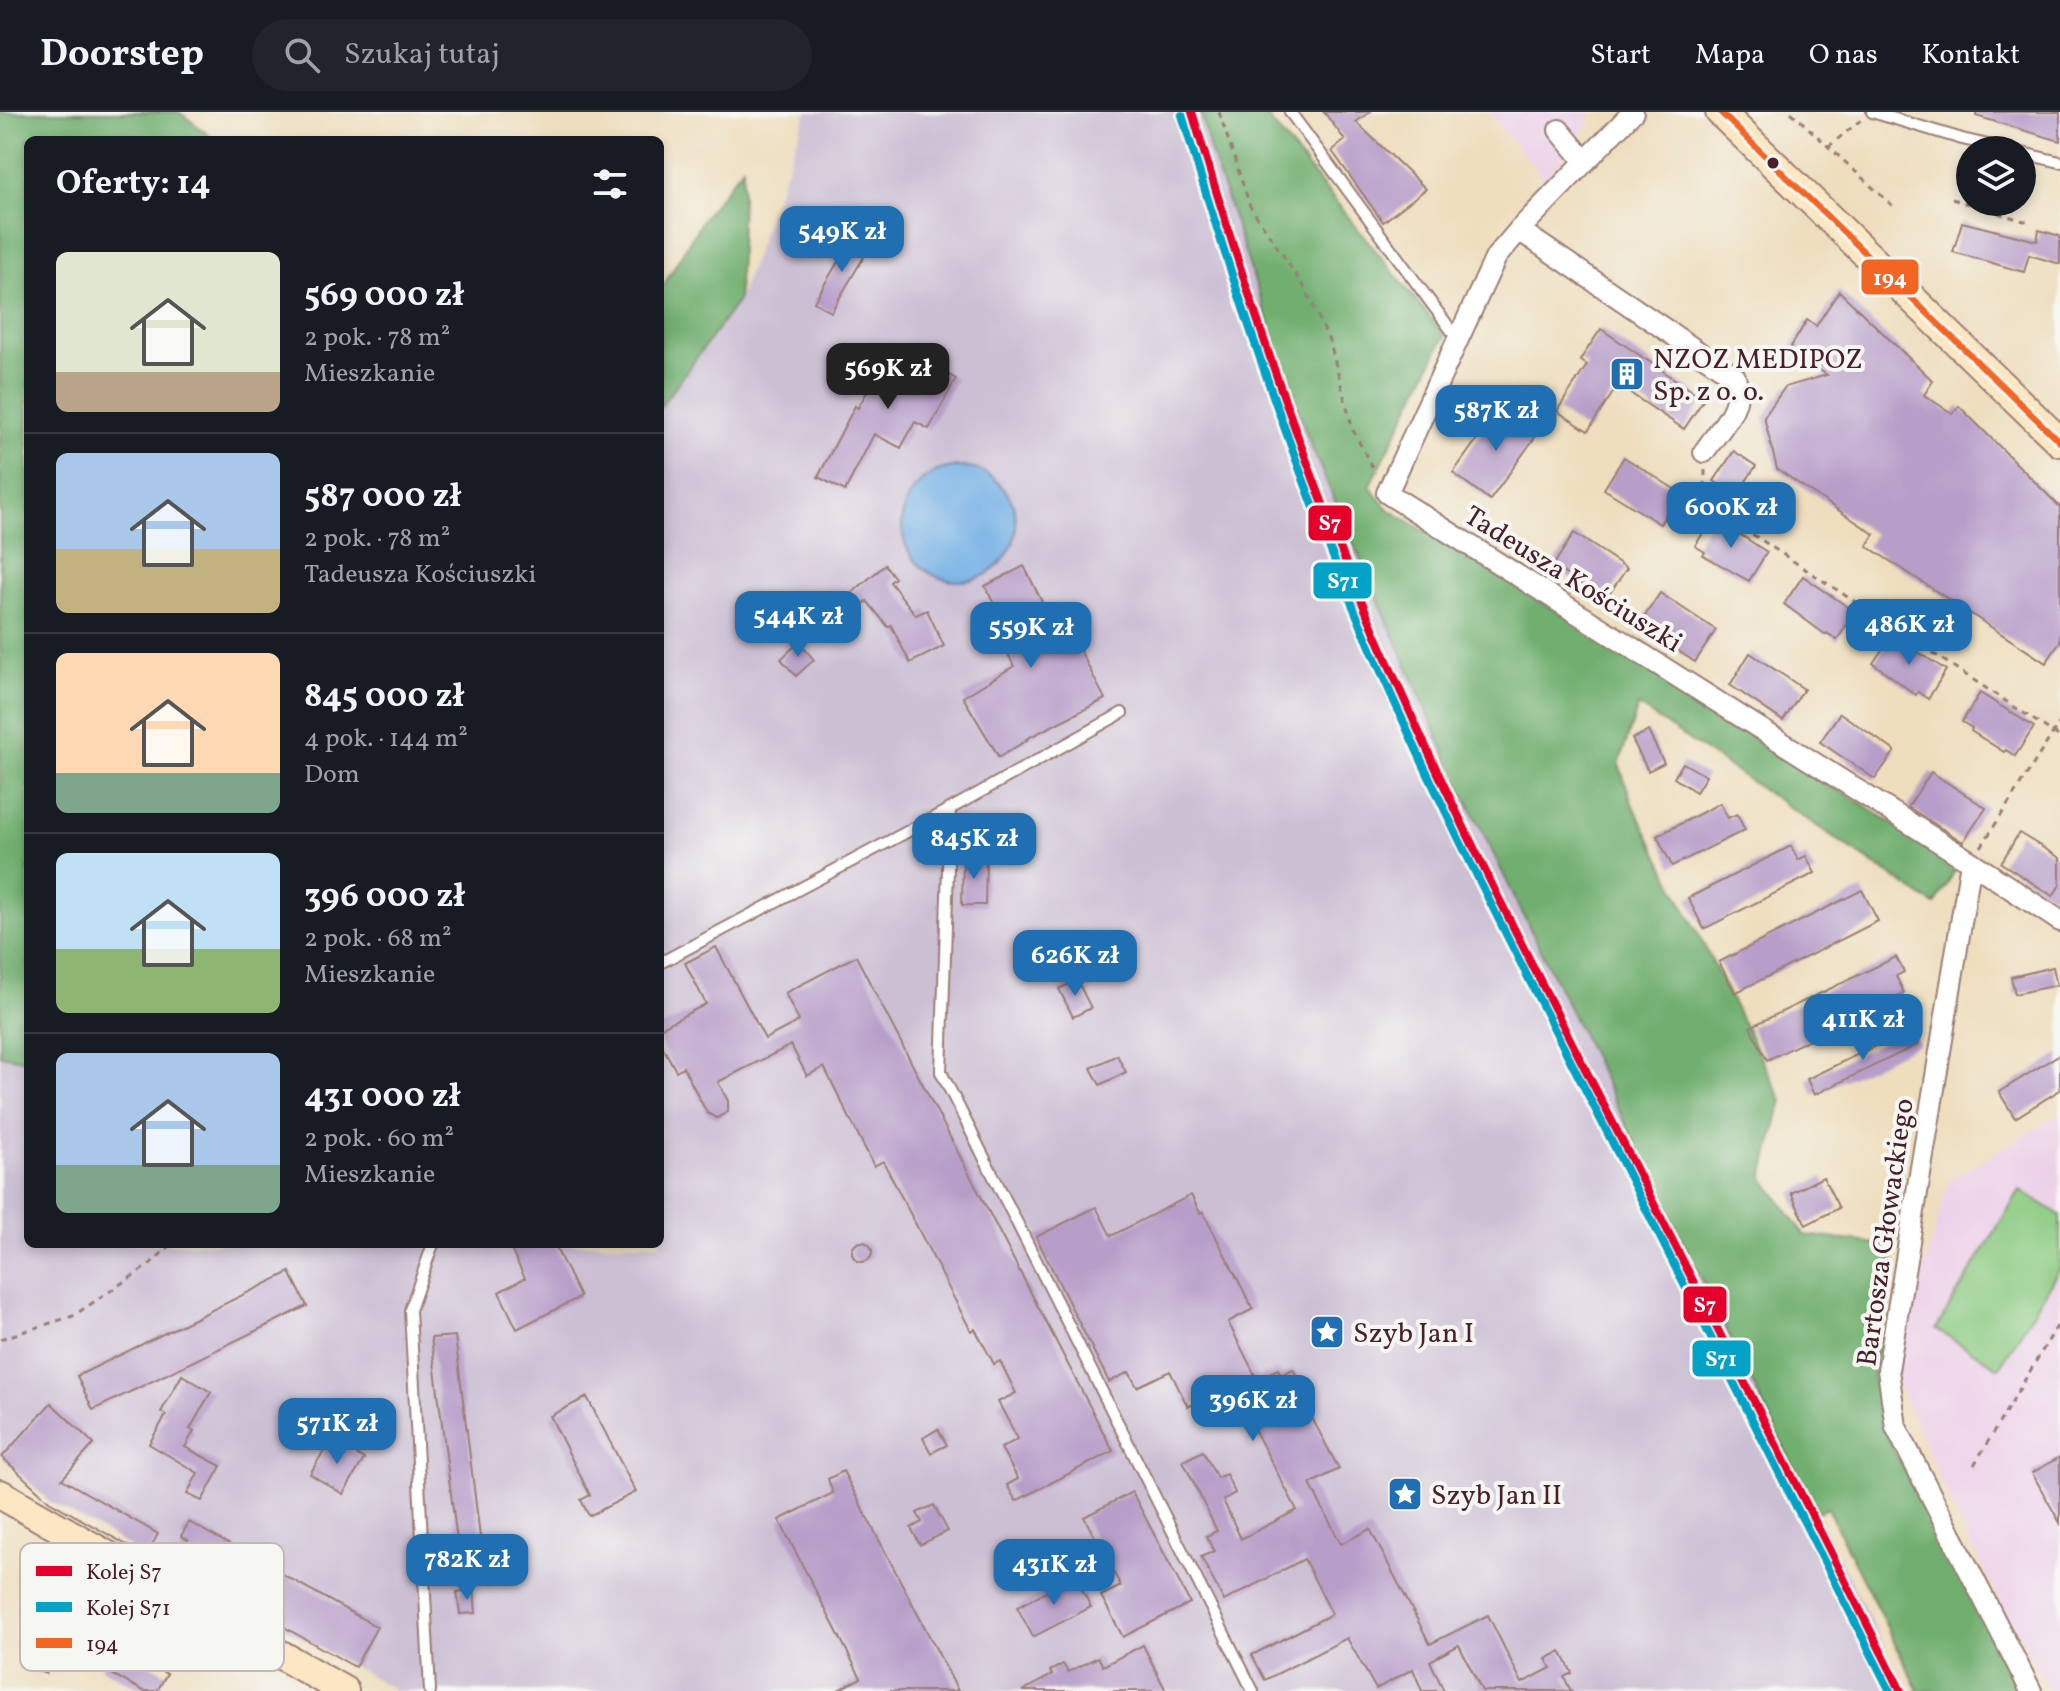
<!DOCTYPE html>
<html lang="pl">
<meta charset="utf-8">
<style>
:root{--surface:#171b24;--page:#20242c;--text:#f1f3f6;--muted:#9ea1a6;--line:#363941;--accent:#1f6fb2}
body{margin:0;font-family:Vollkorn,serif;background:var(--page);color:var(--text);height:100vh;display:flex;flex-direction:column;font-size:30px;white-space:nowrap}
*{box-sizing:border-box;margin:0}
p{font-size:26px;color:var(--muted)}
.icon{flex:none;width:44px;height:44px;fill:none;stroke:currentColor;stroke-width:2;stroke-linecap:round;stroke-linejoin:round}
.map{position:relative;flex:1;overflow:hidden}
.details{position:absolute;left:24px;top:24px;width:640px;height:1112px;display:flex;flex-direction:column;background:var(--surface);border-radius:12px;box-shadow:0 4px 12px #0003}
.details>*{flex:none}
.fabs{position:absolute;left:1956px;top:24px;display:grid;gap:16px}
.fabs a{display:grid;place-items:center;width:80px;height:80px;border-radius:50%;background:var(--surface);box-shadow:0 4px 12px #0003;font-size:40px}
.price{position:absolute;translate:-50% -68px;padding:0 18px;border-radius:16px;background:var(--accent);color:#fff;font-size:26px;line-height:52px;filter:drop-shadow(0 2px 4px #0008)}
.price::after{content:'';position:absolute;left:50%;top:48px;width:24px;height:18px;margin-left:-12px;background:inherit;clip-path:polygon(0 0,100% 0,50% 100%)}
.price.active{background:#222;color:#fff}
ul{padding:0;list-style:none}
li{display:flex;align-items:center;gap:24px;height:200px;padding:0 32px}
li+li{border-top:2px solid var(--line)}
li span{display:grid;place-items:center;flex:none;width:224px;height:160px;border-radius:12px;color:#555}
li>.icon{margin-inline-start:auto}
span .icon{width:96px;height:96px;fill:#fffc;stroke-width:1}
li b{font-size:34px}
h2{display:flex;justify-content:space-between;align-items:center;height:96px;padding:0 32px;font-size:34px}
header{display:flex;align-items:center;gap:48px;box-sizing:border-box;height:112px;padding:0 40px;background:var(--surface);border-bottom:2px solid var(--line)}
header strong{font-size:38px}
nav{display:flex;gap:44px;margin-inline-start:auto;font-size:28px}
.search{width:560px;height:72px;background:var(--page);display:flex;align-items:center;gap:20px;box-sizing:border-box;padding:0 28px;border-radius:44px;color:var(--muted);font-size:30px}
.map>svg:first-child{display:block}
.built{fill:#edd1e9}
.industrial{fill:#ccbfd4}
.green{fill:#8ccb82;stroke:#6b7556;stroke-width:2}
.forest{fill:#71af70;stroke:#5e674e;stroke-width:2}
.water{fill:#74b0e6;stroke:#5f6888;stroke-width:2}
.building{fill:#b79ec9}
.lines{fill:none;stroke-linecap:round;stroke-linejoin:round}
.lane-casing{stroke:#9c7e74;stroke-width:14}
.street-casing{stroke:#9c7e74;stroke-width:24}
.secondary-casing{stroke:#9c7e74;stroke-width:32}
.path{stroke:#9c7e74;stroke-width:3;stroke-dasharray:6 6;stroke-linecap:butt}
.lane{stroke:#fff;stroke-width:10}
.street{stroke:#fff;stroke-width:20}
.secondary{stroke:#fbe7c3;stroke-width:28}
.bus-1-casing{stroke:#f6f6f2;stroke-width:12}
.bus-1{stroke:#f26522;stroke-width:6}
.rail-1-casing{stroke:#f6f6f2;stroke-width:14}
.rail-2-casing{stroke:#f6f6f2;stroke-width:14}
.rail-1{stroke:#e4002b;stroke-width:8}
.rail-2{stroke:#04a2c6;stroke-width:8}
.bus-dot{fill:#4a1f2b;stroke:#f6f6f2;stroke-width:3}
.labels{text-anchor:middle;stroke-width:8;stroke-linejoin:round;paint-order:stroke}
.poi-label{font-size:28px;fill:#4a1f2b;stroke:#f6f6f2;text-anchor:start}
.street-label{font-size:28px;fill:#4a1f2b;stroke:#f6f6f2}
.key{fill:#f6f6f2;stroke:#c2b6b6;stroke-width:2}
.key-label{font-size:22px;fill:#4a1f2b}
.line-badge{stroke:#f6f6f2;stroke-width:3}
.badge-label{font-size:22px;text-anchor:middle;font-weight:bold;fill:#fff}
</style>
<header>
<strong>Doorstep</strong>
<div class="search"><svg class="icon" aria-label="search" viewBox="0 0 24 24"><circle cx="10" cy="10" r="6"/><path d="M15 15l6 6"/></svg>Szukaj tutaj</div>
<nav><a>Start</a><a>Mapa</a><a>O nas</a><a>Kontakt</a></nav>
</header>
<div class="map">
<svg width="2060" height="1579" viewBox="0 0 2060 1579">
<rect width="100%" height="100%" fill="#f6f6f2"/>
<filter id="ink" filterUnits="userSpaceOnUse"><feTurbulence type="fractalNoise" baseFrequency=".0125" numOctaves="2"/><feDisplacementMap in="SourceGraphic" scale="16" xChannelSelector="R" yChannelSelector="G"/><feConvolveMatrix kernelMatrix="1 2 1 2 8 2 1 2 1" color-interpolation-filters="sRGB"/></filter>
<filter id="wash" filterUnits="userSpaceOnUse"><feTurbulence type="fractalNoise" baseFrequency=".006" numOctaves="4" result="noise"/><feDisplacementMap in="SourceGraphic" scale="32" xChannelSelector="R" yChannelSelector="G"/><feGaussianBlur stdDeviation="1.8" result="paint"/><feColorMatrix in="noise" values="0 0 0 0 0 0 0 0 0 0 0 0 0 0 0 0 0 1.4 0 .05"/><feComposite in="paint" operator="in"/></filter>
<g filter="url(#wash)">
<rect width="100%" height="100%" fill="#eedebe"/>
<!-- built -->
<g class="built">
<polygon points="1488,0 1591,0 1586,15 1545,68"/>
<polygon points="2060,1002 2060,1579 2049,1579 1967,1428 1898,1272 1898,1255 1948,1069"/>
</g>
<!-- industrial -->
<polygon class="industrial" points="807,0 1201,0 1209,33 1310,332 1454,661 1816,1401 1907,1579 397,1579 217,1478 213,1484 52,1389 0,1343 0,943 28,948 28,1132 660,1132 660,295 738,189"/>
<!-- green -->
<polygon class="green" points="2020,1078 2060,1103 2060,1156 1999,1256 1936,1217"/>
<!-- forest -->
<g class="forest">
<polygon points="0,0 179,0 215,28 28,28 28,948 0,943"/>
<polygon points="1201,0 1263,0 1445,224 1370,374 1387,396 1632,545 1958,753 1935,793 1638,594 1619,652 1632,691 1782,988 1763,1065 1805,1123 1896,1134 1873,1265 1882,1315 2020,1579 1919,1579 1827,1396 1816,1401 1454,661 1310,332 1209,35"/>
<polygon points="743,55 738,189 660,295 660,179 704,105"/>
</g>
<!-- water -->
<circle class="water" cx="959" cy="412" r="57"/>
<g id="blocks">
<!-- building -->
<g class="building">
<polygon points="1324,0 1370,0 1356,10 1426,77 1383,110 1332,39 1345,28"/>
<polygon points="1976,0 2060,0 2060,29 1976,4"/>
<polygon points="1962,110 2037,129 2039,118 2060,124 2060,152 2029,143 2024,160 1953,140"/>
<polygon points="854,123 871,133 831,200 814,190"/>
<polygon points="1839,179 1933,269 1924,283 1953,302 1959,294 2060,395 2060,530 2046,551 1867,434 1874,422 1777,357 1764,305 1785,275 1827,263 1789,238 1807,208 1816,214"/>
<polygon points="1601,217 1704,287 1684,317 1618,273 1588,319 1557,299 1587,253 1580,248"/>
<polygon points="893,232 956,267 929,317 915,310 901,336 874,322 845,379 818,365 855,294 858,296"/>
<polygon points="1501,294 1538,321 1490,388 1453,361"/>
<polygon points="1734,339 1756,354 1736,384 1714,369"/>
<polygon points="1624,345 1679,380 1660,412 1604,377"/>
<polygon points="1713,405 1767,440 1749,469 1703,443 1705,440 1695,434"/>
<polygon points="1574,421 1627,456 1605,488 1553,454"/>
<polygon points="885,453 895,466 890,470 916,503 927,498 944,534 910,551 891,513 888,515 867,489 825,524 815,512"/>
<polygon points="1024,454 1054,514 1065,509 1105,587 1026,627 1027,628 999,645 963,585 1014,554 1006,538 1015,534 985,474"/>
<polygon points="1803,464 1855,500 1837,528 1827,521 1826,523 1784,492"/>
<polygon points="1660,481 1716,518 1695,550 1639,513"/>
<polygon points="1892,523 1946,558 1928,587 1918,580 1916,583 1873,551"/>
<polygon points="799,530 814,548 796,564 781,547"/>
<polygon points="1750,541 1804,577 1783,609 1730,573"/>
<polygon points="1980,581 2034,615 2015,644 2006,638 2004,640 1971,619 1972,616 1962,610"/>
<polygon points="1840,601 1895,639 1875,667 1820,630"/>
<polygon points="1648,619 1664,651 1648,659 1632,627"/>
<polygon points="1683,651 1706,664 1696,680 1674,666"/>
<polygon points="1931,660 1986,696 1963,730 1908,695"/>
<polygon points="1720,691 1728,706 1737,702 1745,718 1672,754 1657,724"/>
<polygon points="2019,721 2060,746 2060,773 2053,784 2001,751"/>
<polygon points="1791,734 1798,748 1806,744 1815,761 1704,817 1688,786"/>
<polygon points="963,745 986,746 985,793 962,793"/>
<polygon points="1862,778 1878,809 1735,881 1719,850"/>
<polygon points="716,835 765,927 799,909 785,881 856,844 1113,1339 1016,1389 1007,1373 1018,1367 1001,1336 1018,1327 998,1290 1016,1281 1000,1249 994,1252 975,1217 971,1219 883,1049 874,1054 824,955 807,964 791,933 718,970 728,989 728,1000 717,1006 707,1001 683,955 676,959 660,930 660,916 706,892 685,851"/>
<polygon points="1896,845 1904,860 1896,864 1904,881 1767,948 1750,915"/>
<polygon points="2053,855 2057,873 2015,882 2011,865"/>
<polygon points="1077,868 1091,896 1073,905 1059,877"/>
<polygon points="1912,916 1919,932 1814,983 1807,967"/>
<polygon points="2060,942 2060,978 2015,1006 1999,980"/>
<polygon points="1117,943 1126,960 1100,973 1091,956"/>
<polygon points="1823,1065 1839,1096 1806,1113 1791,1081"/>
<polygon points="1191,1083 1200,1101 1203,1100 1253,1197 1228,1210 1257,1267 1278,1257 1281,1263 1293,1257 1309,1286 1303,1289 1339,1357 1310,1372 1341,1432 1370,1417 1430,1532 1488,1503 1522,1571 1551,1556 1546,1547 1561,1539 1572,1561 1564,1565 1571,1579 1482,1579 1459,1533 1430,1549 1444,1579 1422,1579 1413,1557 1376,1577 1347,1526 1265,1568 1252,1543 1332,1502 1304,1447 1224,1489 1201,1445 1214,1439 1206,1424 1217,1419 1183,1349 1203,1339 1217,1366 1226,1362 1235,1381 1223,1388 1241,1427 1297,1398 1244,1298 1236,1302 1223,1277 1188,1295 1170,1259 1137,1275 1129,1260 1109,1270 1036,1125 1096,1095 1111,1124"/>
<circle cx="862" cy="1140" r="10"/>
<polygon points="508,1132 554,1132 580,1185 517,1217 499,1180 525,1166"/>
<polygon points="290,1160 307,1194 93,1298 77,1264"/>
<polygon points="455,1224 484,1457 461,1460 431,1226"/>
<polygon points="182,1263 211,1280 190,1317 194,1319 185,1335 221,1354 202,1389 187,1382 198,1361 149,1332 166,1303 161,1300"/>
<polygon points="587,1285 636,1380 589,1404 581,1388 590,1383 550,1304"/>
<polygon points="51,1291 94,1332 62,1367 158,1422 146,1444 49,1389 2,1345"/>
<polygon points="938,1317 947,1333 931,1341 923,1326"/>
<polygon points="331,1327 364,1347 343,1382 310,1362"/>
<polygon points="2060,1345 2060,1411 2032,1361"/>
<polygon points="843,1359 958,1579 836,1579 861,1566 779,1408 833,1381 828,1367"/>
<polygon points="1132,1380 1190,1491 1123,1525 1101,1484 1121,1474 1084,1405"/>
<polygon points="934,1393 948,1419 920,1433 911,1416 922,1410 917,1401"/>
<polygon points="189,1410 377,1515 355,1555 213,1475 217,1468 178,1446 188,1428 181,1424"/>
<polygon points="38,1436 75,1452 108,1471 94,1494 75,1483 46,1562 33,1557 60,1480 29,1466 32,1458 28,1456"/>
<polygon points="1075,1464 1091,1495 1033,1525 1017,1495"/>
<polygon points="474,1478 476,1501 460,1502 457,1480"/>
<polygon points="135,1490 159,1506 153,1515 159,1520 141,1548 167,1562 157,1579 143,1579 101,1556 123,1516 119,1514"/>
<polygon points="1143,1533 1166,1579 1022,1579 1052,1563 1050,1559 1063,1552 1068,1560 1098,1545 1103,1554"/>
</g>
</g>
</g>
<g filter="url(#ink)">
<use href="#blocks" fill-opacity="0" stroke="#9c7e74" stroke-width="2"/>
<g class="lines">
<!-- lane casing -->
<g class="lane-casing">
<g id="lane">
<polyline points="1290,0 1457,226"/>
<polyline points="1872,0 1962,27 2010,38"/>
<polyline points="2022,41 2060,50"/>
<polyline points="1122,601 950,697 941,960 1253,1579"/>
<polyline points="660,851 950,697"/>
<polyline points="430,1579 410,1198 433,1132"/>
</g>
</g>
<!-- street casing -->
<g class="street-casing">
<g id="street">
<polyline points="1633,0 1519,118 1496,145 1387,381 1971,750 2060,809"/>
<polyline points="1559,18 1585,49"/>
<path d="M1519,118L1735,265C1745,294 1720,316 1704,340"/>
<polyline points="1971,750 1888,1258 1896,1315 2031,1579"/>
</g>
</g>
<!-- secondary casing -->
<g class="secondary-casing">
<g id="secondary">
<polyline points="1720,0 2060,330"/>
<polyline points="0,1382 344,1579"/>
</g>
</g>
<!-- path -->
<g class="path">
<polyline points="1219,0 1250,94 1306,178 1330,231 1353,318 1375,361"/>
<polyline points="1791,0 1896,97"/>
<polyline points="1828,35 1862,7"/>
<polyline points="1952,87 2024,109 2031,108"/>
<polyline points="1705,358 1705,374 1740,414 2060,625"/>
<polyline points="1981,735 2060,610"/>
<polyline points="0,1227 73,1204 149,1153 172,1132"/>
<polyline points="1974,1353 2060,1209"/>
</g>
<!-- lane -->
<use href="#lane" class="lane"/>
<!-- street -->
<use href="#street" class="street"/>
<!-- secondary -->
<use href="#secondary" class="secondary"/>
<!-- bus-1 casing -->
<g class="bus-1-casing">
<polyline id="bus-1" points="1720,0 2060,330"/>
</g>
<!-- bus-1 -->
<use href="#bus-1" class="bus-1"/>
<!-- rail-1 casing -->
<g class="rail-1-casing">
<path id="rail-1" d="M1192,0C1243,170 1298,338 1367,502C1441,678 1530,849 1617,1019C1712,1206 1806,1393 1901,1579"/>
</g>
<!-- rail-2 casing -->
<g class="rail-2-casing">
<path id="rail-2" d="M1182,3C1233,173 1289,340 1357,504C1431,680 1520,850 1607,1020C1701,1206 1795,1393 1890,1579"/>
</g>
<!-- rail-1 -->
<use href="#rail-1" class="rail-1"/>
<!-- rail-2 -->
<use href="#rail-2" class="rail-2"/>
</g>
</g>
<!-- icons -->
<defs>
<g id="building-square" transform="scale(1.8)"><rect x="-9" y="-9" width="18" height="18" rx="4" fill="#1f6fb2" stroke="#f6f6f2"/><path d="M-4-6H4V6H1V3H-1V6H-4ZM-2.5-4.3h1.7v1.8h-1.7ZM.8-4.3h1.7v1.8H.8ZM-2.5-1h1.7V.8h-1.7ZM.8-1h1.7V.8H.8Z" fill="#fff"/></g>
<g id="sight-square" transform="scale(1.8)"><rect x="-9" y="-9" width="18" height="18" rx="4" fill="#1f6fb2" stroke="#f6f6f2"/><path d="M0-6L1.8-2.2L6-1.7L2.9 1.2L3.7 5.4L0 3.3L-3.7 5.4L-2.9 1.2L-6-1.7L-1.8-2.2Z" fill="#fff"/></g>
</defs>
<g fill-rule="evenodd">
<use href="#building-square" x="1627" y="262"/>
<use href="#sight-square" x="1327" y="1220"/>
<use href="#sight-square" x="1405" y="1382"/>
</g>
<!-- markers -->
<circle class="bus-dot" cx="1773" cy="51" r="7"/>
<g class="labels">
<!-- poi labels -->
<g class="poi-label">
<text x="1653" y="256">NZOZ MEDIPOZ<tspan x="1653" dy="32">Sp. z o. o.</tspan></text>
<text x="1353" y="1230">Szyb Jan I</text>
<text x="1431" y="1392">Szyb Jan II</text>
</g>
<!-- street labels -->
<g class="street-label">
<text transform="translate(1574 466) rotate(32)" y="10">Tadeusza Kościuszki</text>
<text transform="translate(1884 1120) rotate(-82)" y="10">Bartosza Głowackiego</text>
</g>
</g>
<!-- legend -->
<rect x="20" y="1431" width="264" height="128" rx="12" class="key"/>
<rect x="36" y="1454" width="36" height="10" fill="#e4002b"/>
<rect x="36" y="1490" width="36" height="10" fill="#04a2c6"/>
<rect x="36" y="1526" width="36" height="10" fill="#f26522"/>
<g class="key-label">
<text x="86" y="1467">Kolej S7</text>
<text x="86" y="1503">Kolej S71</text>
<text x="86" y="1539">194</text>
</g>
<g class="line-badge">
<rect x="1860" y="146" width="60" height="38" rx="8" fill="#f26522"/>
<rect x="1307" y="392" width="46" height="38" rx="8" fill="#e4002b"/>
<rect x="1312" y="449" width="61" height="39" rx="8" fill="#04a2c6"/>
<rect x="1682" y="1173" width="46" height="39" rx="8" fill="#e4002b"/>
<rect x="1691" y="1227" width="61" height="39" rx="8" fill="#04a2c6"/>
</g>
<g class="badge-label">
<text x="1890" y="173">194</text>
<text x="1330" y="418">S7</text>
<text x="1343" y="476">S71</text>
<text x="1705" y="1200">S7</text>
<text x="1721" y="1254">S71</text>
</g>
</svg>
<div class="fabs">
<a><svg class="icon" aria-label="layers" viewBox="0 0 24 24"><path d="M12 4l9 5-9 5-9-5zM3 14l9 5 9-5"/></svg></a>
</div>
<b class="price" style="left:842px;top:162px">549K zł</b>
<b class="price active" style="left:888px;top:299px">569K zł</b>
<b class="price" style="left:1496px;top:341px">587K zł</b>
<b class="price" style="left:1731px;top:438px">600K zł</b>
<b class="price" style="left:798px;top:547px">544K zł</b>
<b class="price" style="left:1909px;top:555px">486K zł</b>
<b class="price" style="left:1031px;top:558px">559K zł</b>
<b class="price" style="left:974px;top:769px">845K zł</b>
<b class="price" style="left:1075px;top:886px">626K zł</b>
<b class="price" style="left:1863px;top:950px">411K zł</b>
<b class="price" style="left:1253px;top:1331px">396K zł</b>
<b class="price" style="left:337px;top:1354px">571K zł</b>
<b class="price" style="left:467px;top:1490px">782K zł</b>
<b class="price" style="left:1054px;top:1495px">431K zł</b>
<section class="details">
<h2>Oferty: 14<svg class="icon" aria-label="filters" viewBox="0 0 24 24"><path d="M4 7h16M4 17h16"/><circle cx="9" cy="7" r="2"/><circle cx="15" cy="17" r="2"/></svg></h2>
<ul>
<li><span style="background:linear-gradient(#dfe7d0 75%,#b9a48a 0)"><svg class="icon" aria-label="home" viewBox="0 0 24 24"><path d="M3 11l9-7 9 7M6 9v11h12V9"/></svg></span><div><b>569 000 zł</b><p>2 pok. · 78 m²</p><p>Mieszkanie</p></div></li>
<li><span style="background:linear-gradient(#a9c7e8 60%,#c2b280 0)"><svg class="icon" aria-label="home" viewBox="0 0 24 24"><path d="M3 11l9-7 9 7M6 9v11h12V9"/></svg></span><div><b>587 000 zł</b><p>2 pok. · 78 m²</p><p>Tadeusza Kościuszki</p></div></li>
<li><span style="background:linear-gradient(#ffd9b3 75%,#7fa58c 0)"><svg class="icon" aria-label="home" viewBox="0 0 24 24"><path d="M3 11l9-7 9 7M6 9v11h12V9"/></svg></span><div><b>845 000 zł</b><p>4 pok. · 144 m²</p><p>Dom</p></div></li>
<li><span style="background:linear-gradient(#bfe0f5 60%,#8fb573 0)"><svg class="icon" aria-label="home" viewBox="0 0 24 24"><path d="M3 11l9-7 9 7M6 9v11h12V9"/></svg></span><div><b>396 000 zł</b><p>2 pok. · 68 m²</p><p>Mieszkanie</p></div></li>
<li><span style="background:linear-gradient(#a9c7e8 70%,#7fa58c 0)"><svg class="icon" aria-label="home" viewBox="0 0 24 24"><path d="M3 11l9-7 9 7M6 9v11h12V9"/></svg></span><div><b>431 000 zł</b><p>2 pok. · 60 m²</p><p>Mieszkanie</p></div></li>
</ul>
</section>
</div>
